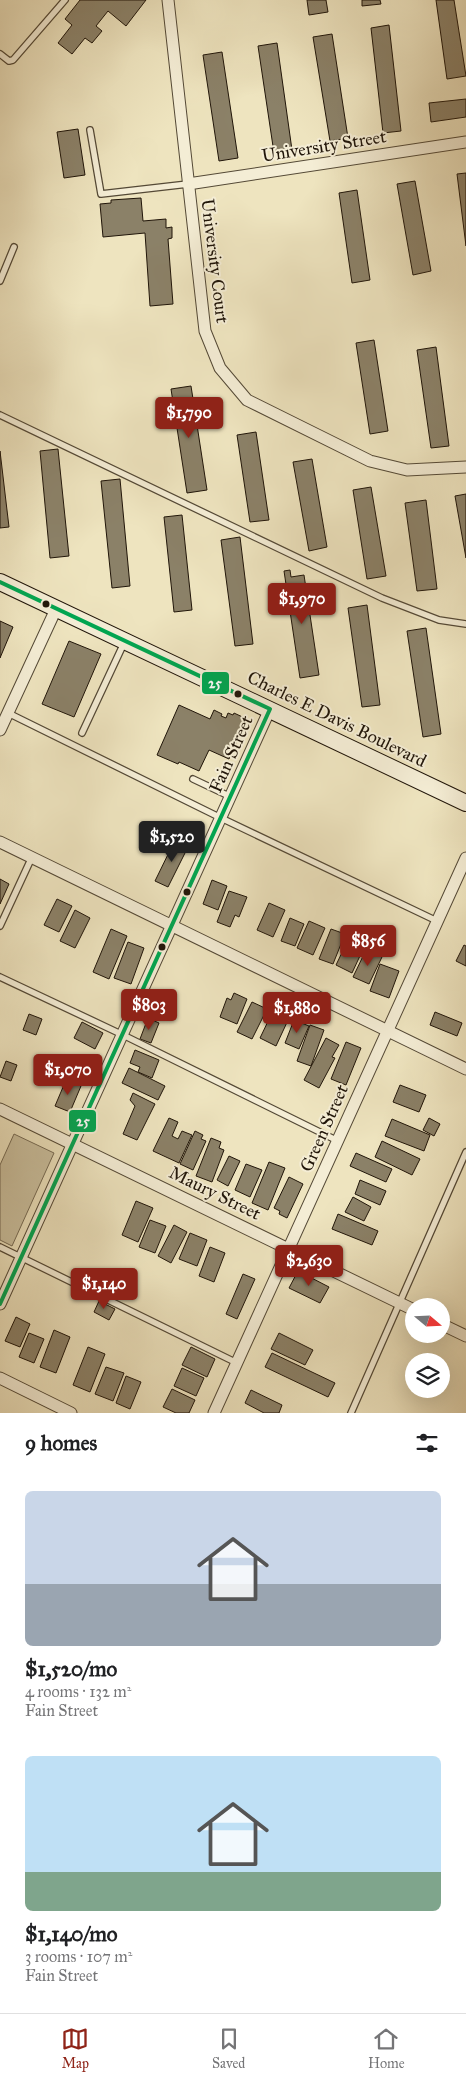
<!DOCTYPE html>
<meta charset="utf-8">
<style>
:root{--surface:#fff;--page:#f2f2f2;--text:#202124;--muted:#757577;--line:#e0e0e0;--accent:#8f2418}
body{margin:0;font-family:"IM FELL Great Primer",serif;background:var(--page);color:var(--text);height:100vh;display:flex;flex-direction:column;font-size:19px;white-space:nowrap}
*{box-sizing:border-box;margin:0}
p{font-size:16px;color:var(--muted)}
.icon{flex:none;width:28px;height:28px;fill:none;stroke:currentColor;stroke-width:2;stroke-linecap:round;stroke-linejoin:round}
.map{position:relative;height:1413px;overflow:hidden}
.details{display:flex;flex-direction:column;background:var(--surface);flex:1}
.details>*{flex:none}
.needle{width:32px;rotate:109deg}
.tools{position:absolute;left:405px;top:1298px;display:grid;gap:10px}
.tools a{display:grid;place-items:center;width:45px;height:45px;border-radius:50%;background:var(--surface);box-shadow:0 5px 20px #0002;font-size:25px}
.price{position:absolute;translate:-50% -42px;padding:0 11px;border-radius:5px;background:var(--accent);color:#fff;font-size:16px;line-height:32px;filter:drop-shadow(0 1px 2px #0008)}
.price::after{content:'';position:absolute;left:50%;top:30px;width:15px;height:11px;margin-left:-8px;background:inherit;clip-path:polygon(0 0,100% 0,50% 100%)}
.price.selected{background:#222;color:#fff}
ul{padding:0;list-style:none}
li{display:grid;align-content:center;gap:10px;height:265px;padding:0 25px}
li span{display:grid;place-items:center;height:155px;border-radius:8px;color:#555}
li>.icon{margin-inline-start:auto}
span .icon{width:90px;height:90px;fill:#fffc;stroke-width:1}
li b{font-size:21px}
h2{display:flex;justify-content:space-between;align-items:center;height:60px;padding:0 25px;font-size:21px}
.tabs{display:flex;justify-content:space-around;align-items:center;height:70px;border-top:1px solid var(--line);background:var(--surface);font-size:14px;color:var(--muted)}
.tabs a{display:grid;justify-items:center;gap:2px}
.tabs .selected{color:var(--accent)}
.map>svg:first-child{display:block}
.green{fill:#cbc1a0;stroke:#766b54}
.building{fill:#8b8168;stroke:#201509}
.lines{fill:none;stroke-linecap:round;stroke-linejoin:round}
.lane-casing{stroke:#544936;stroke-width:8}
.street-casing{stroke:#544936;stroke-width:13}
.secondary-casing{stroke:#201509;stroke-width:18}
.lane{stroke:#f4edd5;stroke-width:5.5}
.street{stroke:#f4edd5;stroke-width:11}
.secondary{stroke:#f4edd5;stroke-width:16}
.bus-1-casing{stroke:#f4edd5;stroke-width:8}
.bus-1{stroke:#00a651;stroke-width:4}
.bus-dot{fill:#201509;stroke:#f4edd5;stroke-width:2}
.labels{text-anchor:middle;stroke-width:4;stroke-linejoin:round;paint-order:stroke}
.street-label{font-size:18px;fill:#201509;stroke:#f4edd5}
.line-badge{stroke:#f4edd5;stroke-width:2}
.badge-label{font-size:14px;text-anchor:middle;font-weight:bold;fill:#fff}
</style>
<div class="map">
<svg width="466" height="1413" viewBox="0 0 466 1413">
<rect width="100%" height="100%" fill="#eee4bf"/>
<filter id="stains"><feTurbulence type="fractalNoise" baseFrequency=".004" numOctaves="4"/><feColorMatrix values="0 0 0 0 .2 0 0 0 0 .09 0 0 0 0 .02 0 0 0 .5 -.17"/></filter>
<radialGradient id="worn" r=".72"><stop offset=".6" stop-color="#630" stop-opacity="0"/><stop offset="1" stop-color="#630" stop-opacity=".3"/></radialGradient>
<!-- green -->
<polygon class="green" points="14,1134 54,1153 12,1246 0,1240 0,1165"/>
<!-- building -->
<g class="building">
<polygon points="80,0 146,0 126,26 108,11 96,26 102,31 92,43 85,38 72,54 58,43 72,25 65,19"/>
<polygon points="307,0 326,0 328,12 309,15"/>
<polygon points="362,0 380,0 381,4 362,6"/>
<polygon points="436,0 454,0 466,76 447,79"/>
<polygon points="389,25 401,131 383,133 371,28"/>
<polygon points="332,34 348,138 330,141 313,37"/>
<polygon points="277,43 292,150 274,153 258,46"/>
<polygon points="222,52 238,158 219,161 203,55"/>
<polygon points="466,99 466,117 431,122 429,103"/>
<polygon points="78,129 85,175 64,178 57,132"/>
<polygon points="466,173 466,246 457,174"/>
<polygon points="415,181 431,271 413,275 397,184"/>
<polygon points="357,190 370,280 352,283 339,193"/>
<polygon points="141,198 143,221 166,219 166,228 172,227 172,238 168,239 173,304 150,306 145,233 103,237 100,204 111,203 111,200"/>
<polygon points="374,340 388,431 370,434 356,343"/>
<polygon points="436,347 449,446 431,448 417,350"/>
<polygon points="191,386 207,490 187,493 171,389"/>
<polygon points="256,432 269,520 250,522 237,435"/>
<polygon points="58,449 69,556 50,558 40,451"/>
<polygon points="0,451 9,527 0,528"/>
<polygon points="312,459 327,547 309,551 293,462"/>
<polygon points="120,479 130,586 112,588 101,481"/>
<polygon points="371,487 386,576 367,579 353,490"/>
<polygon points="466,494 466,558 455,496"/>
<polygon points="426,500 437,589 417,591 405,503"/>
<polygon points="182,515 192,610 174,612 164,517"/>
<polygon points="240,537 253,644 235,646 221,540"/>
<polygon points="290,570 291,577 304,575 319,675 300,678 284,571"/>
<polygon points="367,605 380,705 362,707 348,608"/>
<polygon points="0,621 13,627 0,658"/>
<polygon points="426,628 441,734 423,737 407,631"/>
<polygon points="69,641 101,654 74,717 42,704"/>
<polygon points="179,705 210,719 214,710 222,714 221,716 226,718 228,713 233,715 234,713 249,720 246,727 244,726 229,759 209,750 199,771 179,762 178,764 157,755"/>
<polygon points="176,838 189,845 168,887 155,881"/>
<polygon points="0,879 9,884 0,904"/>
<polygon points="212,880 227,886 218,910 203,904"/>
<polygon points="229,891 247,897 239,917 235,915 230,927 217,922"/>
<polygon points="57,899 72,906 59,932 44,925"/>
<polygon points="269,903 285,910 273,937 257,930"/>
<polygon points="75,910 90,918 75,948 60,941"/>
<polygon points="290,918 304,924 295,946 281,941"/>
<polygon points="309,921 325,928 313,955 297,948"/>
<polygon points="111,929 127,936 109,979 93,972"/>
<polygon points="331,929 345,934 333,964 319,959"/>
<polygon points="349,938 365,945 352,973 336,965"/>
<polygon points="128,942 144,948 131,984 114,978"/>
<polygon points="464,945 466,946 466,966 456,961"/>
<polygon points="366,950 382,957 369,984 353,977"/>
<polygon points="380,964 399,971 389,998 370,991"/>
<polygon points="234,993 247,999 237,1024 220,1017 227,998 231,1000"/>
<polygon points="252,1002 267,1009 252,1039 237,1032"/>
<polygon points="273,1011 289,1018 276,1046 260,1038"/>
<polygon points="435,1012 462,1023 457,1036 430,1025"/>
<polygon points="29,1014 42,1019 36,1035 23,1030"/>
<polygon points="148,1018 159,1023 151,1043 140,1039"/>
<polygon points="294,1020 309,1026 299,1049 285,1043"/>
<polygon points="82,1022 103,1033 95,1049 74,1038"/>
<polygon points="310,1025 324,1030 311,1066 297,1061"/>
<polygon points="326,1038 339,1045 332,1057 335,1058 319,1088 304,1080"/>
<polygon points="346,1042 361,1048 346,1085 331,1079"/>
<polygon points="135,1050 159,1060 152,1078 138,1072 140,1067 130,1063"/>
<polygon points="6,1061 17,1065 11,1081 0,1077"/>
<polygon points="129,1068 165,1086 158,1100 122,1083"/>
<polygon points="66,1080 81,1086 70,1112 55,1106"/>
<polygon points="400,1085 426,1095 419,1112 393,1102"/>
<polygon points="133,1093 155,1104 137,1140 123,1134 135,1106 130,1100"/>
<polygon points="169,1118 178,1122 172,1136 178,1139 182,1131 192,1135 179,1163 153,1151"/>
<polygon points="429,1118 440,1124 434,1136 423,1130"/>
<polygon points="392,1119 430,1135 424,1151 385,1136"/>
<polygon points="195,1131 203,1135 201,1139 206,1141 193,1170 180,1164"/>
<polygon points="211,1138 221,1142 219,1148 224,1150 212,1182 196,1176"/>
<polygon points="382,1141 420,1159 412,1175 375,1157"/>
<polygon points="356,1153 392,1169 386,1182 350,1166"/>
<polygon points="229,1156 240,1161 228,1186 217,1180"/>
<polygon points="269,1162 285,1168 268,1210 252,1203"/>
<polygon points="246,1164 262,1170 250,1197 235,1190"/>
<polygon points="289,1177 303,1184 287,1218 279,1214 280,1211 274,1208"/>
<polygon points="360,1180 386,1191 380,1205 355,1194"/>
<polygon points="353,1197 371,1207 364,1221 345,1212"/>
<polygon points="136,1201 153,1208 138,1242 122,1235"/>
<polygon points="338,1214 378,1231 372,1245 332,1229"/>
<polygon points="150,1220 166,1226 155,1253 139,1247"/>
<polygon points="174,1225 187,1232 171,1263 158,1256"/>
<polygon points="190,1233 207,1240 197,1266 179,1259"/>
<polygon points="210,1247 225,1253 214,1282 199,1276"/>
<polygon points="298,1271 329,1287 320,1303 289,1288"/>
<polygon points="243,1274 255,1279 237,1319 226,1314"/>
<polygon points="99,1301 115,1309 109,1320 94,1312"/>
<polygon points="16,1317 30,1324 20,1347 5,1341"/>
<polygon points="54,1330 70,1337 56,1373 40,1367"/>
<polygon points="29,1333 44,1339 34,1363 19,1357"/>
<polygon points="279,1333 313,1350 305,1365 271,1349"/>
<polygon points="88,1347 105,1354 90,1392 73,1385"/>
<polygon points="191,1347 215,1359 207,1377 182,1365"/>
<polygon points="272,1353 335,1383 328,1397 265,1367"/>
<polygon points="106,1367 124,1373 113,1401 95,1394"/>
<polygon points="182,1368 204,1378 196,1396 174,1386"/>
<polygon points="126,1376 141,1382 130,1409 116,1403"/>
<polygon points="172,1389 195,1400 189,1413 176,1413 163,1407"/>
<polygon points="251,1390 282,1405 279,1413 264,1413 245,1403"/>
</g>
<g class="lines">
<!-- lane casing -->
<g class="lane-casing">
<g id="lane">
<polyline points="0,54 9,61 13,60 65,0"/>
<polyline points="90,130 101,194 188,184"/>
<polyline points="0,281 14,247"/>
<polyline points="0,415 382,598 439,620 466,624"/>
<polyline points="8,713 221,818 437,921"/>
<polyline points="82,733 124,643"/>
<polyline points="193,779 231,797"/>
<polyline points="0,926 32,857"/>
<polyline points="0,977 123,1035 338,1141"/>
<polyline points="0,1247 237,1363"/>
<polyline points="351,1413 466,1152"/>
</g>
</g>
<!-- street casing -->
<g class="street-casing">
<g id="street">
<polyline points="168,0 205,331 220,368 247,400 370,461 407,470 466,467"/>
<polyline points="188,184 466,142"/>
<polyline points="0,730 56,609"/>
<polyline points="0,842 466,1069"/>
<polyline points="0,1109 414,1310"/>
<polyline points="0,1304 270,709"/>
<polyline points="441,1324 466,1336"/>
<polyline points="0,1378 71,1413"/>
<polyline points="214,1413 466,858"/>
</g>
</g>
<!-- secondary casing -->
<g class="secondary-casing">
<polyline id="secondary" points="0,582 466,803"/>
</g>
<!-- lane -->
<use href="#lane" class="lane"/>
<!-- street -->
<use href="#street" class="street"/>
<!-- secondary -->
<use href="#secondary" class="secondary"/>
<!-- bus-1 casing -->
<g class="bus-1-casing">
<polyline id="bus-1" points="0,582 270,709 0,1304"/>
</g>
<!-- bus-1 -->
<use href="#bus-1" class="bus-1"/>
</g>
<!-- markers -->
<g class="bus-dot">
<circle cx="46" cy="604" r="4.5"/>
<circle cx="238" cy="694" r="4.5"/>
<circle cx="187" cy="892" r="4.5"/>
<circle cx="162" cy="947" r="4.5"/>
</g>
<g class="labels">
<!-- street labels -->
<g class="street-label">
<text transform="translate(324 146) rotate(-9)" y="6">University Street</text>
<text transform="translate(215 261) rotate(83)" y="6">University Court</text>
<text transform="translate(337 719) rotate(26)" y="6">Charles E Davis Boulevard</text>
<text transform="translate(231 754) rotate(-66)" y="6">Fain Street</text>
<text transform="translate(324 1128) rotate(-66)" y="6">Green Street</text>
<text transform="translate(215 1193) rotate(26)" y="6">Maury Street</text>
</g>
</g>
<g class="line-badge">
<rect x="201" y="671" width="29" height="24" rx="5" fill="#00a651"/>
<rect x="68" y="1109" width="29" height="24" rx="5" fill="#00a651"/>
</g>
<g class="badge-label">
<text x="215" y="688">25</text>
<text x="83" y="1126">25</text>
</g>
<rect width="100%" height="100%" filter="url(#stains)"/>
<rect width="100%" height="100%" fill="url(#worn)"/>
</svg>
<div class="tools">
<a><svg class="needle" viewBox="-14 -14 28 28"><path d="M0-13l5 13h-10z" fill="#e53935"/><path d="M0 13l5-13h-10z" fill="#757577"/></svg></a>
<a><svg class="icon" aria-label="layers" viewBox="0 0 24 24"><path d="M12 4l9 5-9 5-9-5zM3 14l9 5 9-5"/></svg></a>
</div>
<b class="price" style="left:189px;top:439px">$1,790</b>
<b class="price" style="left:302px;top:625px">$1,970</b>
<b class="price selected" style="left:172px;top:863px">$1,520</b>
<b class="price" style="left:368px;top:967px">$856</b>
<b class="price" style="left:149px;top:1031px">$803</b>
<b class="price" style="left:297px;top:1034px">$1,880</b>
<b class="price" style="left:68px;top:1096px">$1,070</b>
<b class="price" style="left:309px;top:1287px">$2,630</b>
<b class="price" style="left:104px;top:1310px">$1,140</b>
</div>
<section class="details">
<h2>9 homes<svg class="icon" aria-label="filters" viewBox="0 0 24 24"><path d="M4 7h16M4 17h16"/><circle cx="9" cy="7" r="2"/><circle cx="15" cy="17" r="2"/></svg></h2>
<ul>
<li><span style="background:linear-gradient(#c9d6e8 60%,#9aa5b1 0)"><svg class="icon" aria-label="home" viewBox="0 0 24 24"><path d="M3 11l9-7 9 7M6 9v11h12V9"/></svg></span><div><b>$1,520/mo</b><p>4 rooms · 132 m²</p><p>Fain Street</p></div></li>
<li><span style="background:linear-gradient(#bfe0f5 75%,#7fa58c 0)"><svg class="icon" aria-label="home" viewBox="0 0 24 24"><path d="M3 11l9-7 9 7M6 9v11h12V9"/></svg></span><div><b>$1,140/mo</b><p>3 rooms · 107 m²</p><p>Fain Street</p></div></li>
</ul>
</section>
<nav class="tabs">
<a class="selected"><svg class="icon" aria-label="map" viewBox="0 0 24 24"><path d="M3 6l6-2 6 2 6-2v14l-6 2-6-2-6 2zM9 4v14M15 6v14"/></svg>Map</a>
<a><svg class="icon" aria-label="saved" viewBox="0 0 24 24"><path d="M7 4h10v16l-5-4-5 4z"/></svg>Saved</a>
<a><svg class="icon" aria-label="home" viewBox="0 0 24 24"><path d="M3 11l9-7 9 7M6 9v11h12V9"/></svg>Home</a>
</nav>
